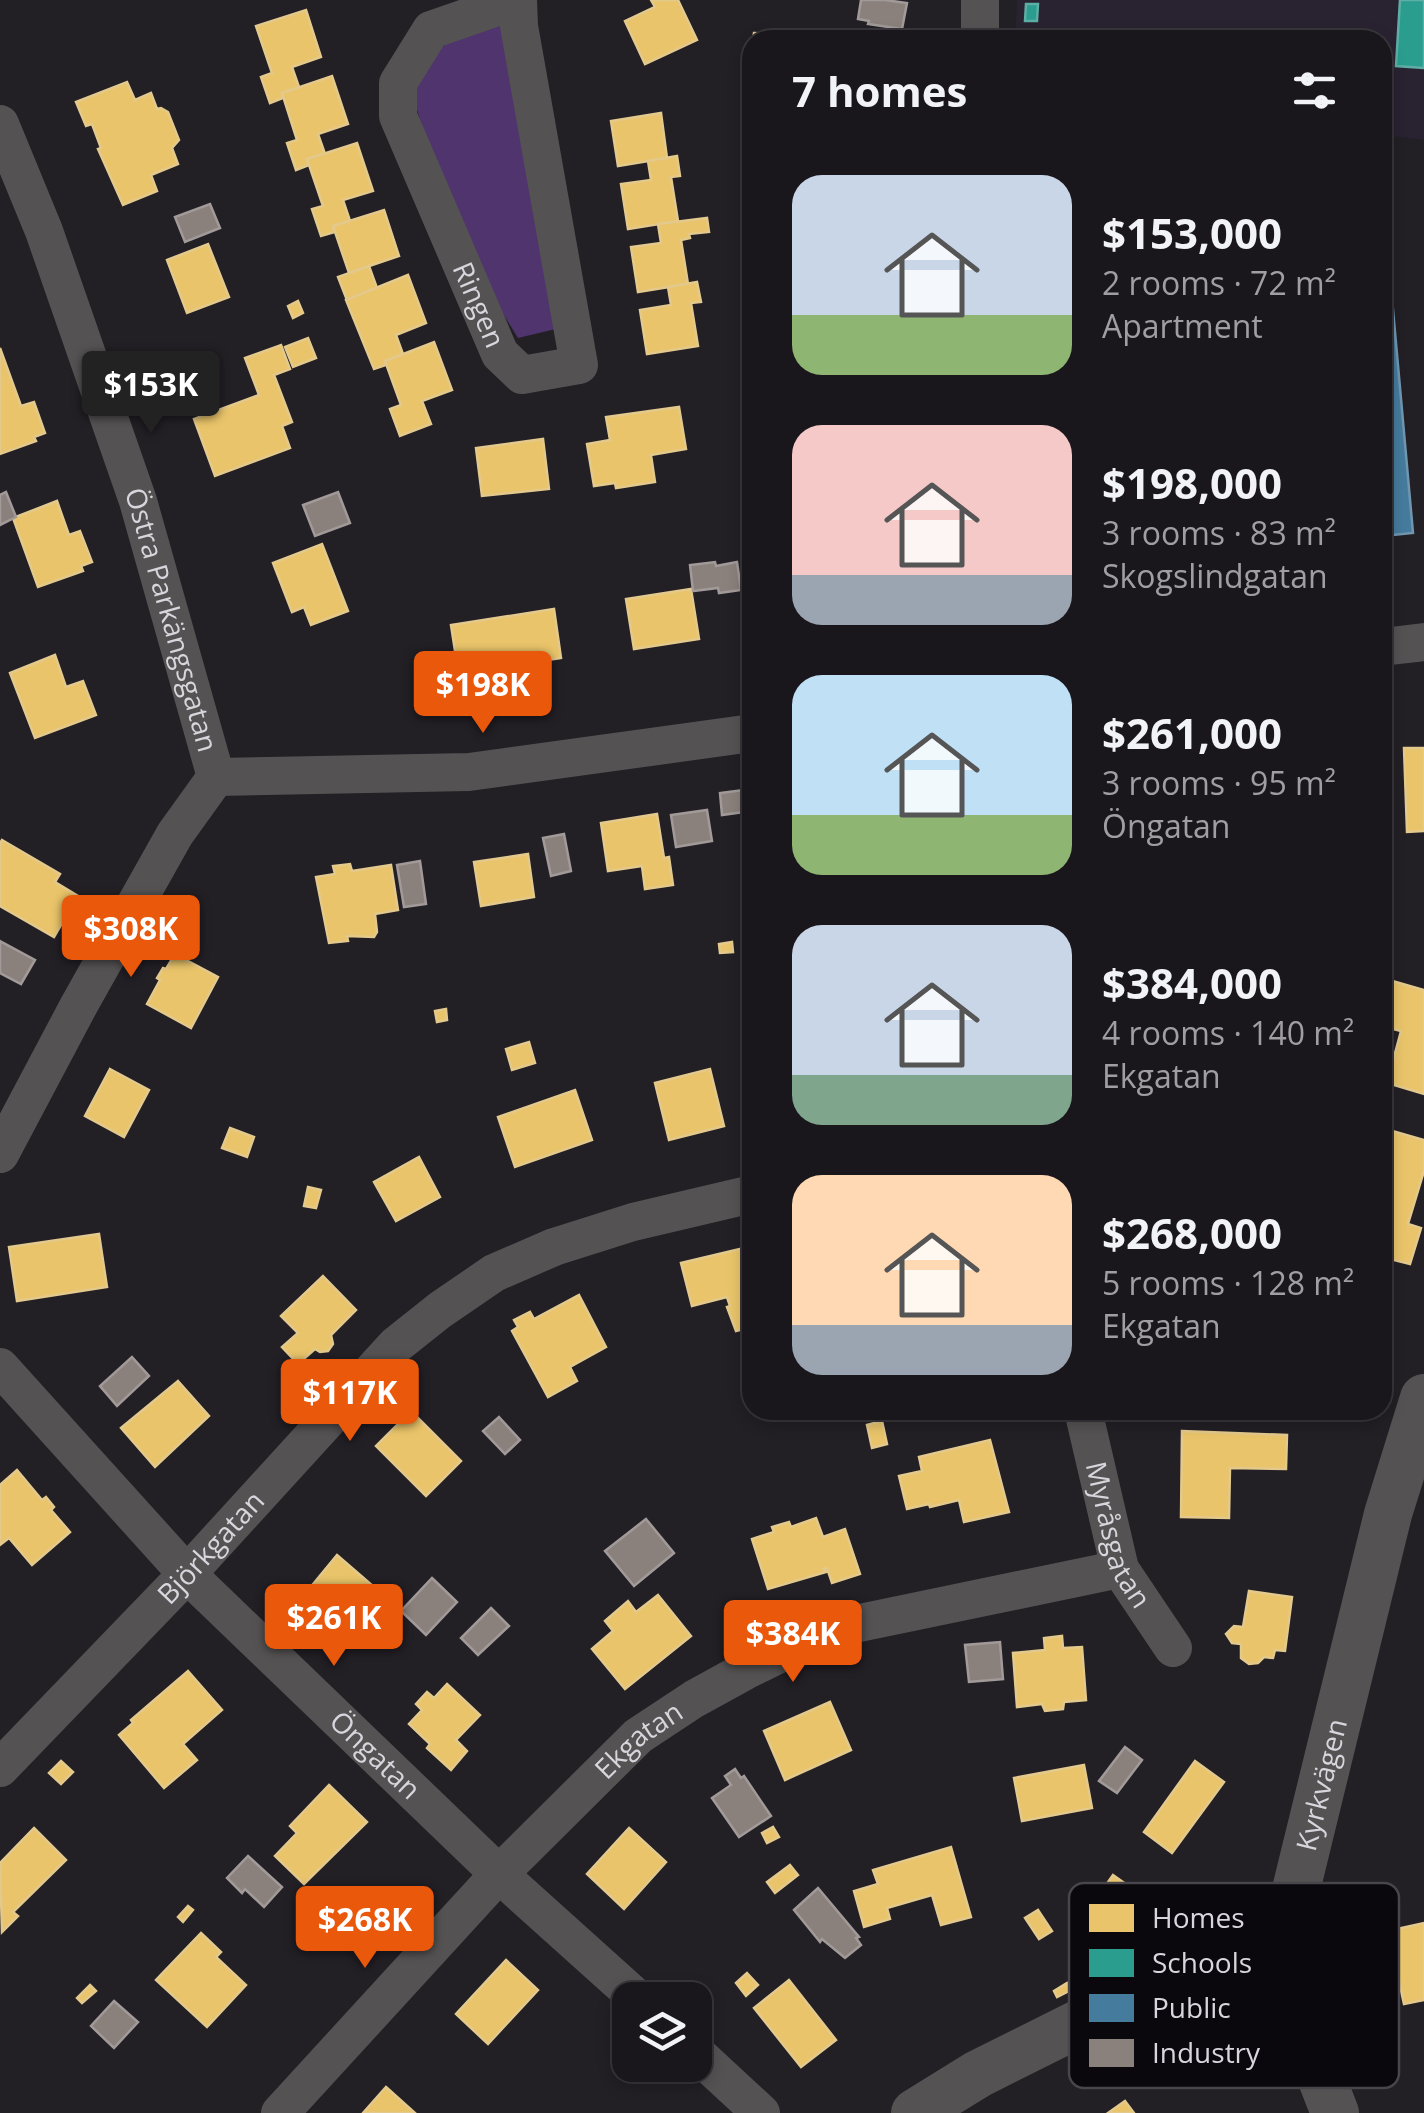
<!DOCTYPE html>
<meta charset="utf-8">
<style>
:root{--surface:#1a171c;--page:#272429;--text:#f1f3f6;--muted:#9f9fa3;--line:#38363b;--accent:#ea580c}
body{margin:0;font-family:"Open Sans",sans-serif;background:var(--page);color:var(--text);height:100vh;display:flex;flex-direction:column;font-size:38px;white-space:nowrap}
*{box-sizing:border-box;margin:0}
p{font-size:32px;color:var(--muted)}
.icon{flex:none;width:55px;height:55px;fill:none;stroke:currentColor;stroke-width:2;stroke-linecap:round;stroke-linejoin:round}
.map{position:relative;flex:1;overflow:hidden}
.panel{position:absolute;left:742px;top:30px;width:650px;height:1390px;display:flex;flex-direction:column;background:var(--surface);border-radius:30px;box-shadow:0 5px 15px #0003,0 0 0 2px var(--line)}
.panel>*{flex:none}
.controls{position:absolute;left:612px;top:1982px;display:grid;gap:20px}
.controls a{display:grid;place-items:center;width:100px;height:100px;border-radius:20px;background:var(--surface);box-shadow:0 5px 15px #0003,0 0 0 2px var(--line);font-size:50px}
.price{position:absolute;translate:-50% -85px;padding:0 22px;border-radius:10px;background:var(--accent);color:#fff;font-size:32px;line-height:65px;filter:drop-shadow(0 2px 5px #0008)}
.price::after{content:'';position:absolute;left:50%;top:60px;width:30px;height:22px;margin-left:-15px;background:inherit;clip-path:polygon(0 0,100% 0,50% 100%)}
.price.current{background:#222;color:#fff}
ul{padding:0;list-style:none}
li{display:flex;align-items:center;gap:30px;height:250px;padding:0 50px}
li span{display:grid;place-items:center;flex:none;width:280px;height:200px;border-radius:30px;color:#555}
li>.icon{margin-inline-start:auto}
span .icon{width:120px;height:120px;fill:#fffc;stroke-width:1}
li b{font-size:42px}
h2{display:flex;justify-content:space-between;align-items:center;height:120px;padding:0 50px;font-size:42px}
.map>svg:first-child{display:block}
.built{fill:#292231}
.forest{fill:#4f346e}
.homes{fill:#e9c46a;stroke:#e4c98c;stroke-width:2.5}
.schools{fill:#2a9d8f;stroke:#5eaea6;stroke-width:2.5}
.public{fill:#457b9d;stroke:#7196b0;stroke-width:2.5}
.industry{fill:#8a817c;stroke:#a19a99;stroke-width:2.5}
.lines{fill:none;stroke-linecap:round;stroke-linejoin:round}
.minor{stroke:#545252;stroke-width:38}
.tertiary{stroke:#545252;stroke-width:48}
.labels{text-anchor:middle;stroke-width:10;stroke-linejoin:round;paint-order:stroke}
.street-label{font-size:28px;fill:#d8d5dc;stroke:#0a080c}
.key{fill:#0a080c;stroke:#48464a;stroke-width:2.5}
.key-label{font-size:28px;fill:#d8d5dc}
</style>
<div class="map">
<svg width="1424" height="2113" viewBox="0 0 1424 2113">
<rect width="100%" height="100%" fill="#221f25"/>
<!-- built -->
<polygon class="built" points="1017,0 1424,0 1424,140 1383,135 1382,40 1015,40"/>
<!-- forest -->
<polygon class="forest" points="502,23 560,328 518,338 497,304 432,159 415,103 417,81 435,52 461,34"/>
<!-- homes -->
<g class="homes">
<polygon points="651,0 678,0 697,40 645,64 625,21 655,7"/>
<polygon points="306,10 321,57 292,67 299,87 282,93 283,98 270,103 261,77 272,73 256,26"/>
<polygon points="754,33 773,34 773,40 753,40"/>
<polygon points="332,76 348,124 318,134 325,154 307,159 309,165 296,170 287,143 297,140 282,93"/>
<polygon points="127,82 135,100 151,93 157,109 161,108 168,112 179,140 172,148 178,164 151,175 157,191 123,205 98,149 101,148 92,124 86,126 76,102"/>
<polygon points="661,113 667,158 618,166 611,121"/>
<polygon points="357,143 373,191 343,200 350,221 333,226 335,232 321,236 312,209 323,206 307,159"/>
<polygon points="677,156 680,176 671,177 678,221 628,229 621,184 651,180 648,161"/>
<polygon points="384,210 399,256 349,273 333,226"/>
<polygon points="707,218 709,232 689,234 690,238 681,240 688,284 638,292 631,247 661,243 658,224"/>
<polygon points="208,244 229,297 187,313 167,260"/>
<polygon points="369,266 377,288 347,300 338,277"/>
<polygon points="408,275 426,323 396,335 403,354 385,361 386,365 374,369 346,300"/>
<polygon points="697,282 701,302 691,303 698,346 647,354 640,310 671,305 668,287"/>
<polygon points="298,301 303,313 293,318 288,306"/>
<polygon points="308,338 316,358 293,367 285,347"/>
<polygon points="434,342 452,390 422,401 431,424 400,436 390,409 401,405 385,361"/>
<polygon points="281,345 290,369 274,375 292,422 282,426 290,448 215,476 194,419 259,395 245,358"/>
<polygon points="0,348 21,406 34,402 45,433 34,437 36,441 0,454"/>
<polygon points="679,407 686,449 651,455 655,482 616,488 615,483 594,486 587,444 610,440 606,417"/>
<polygon points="543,439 549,489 482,496 476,448"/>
<polygon points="57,501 69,535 80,531 92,562 81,566 83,571 38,587 13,518"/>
<polygon points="322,544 348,611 311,625 304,607 292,612 273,563"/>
<polygon points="691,589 699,639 634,649 626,599"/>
<polygon points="554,609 561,658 528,663 526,654 457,664 451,625"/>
<polygon points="55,655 66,687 83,681 96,715 35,738 10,673"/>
<polygon points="1404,748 1424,748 1424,831 1407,832"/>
<polygon points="657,814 664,858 669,857 673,885 645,889 642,866 608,871 601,823"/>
<polygon points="2,840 60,874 55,882 78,896 54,937 0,906 0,843"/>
<polygon points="528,854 534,897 481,906 474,862"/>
<polygon points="350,864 352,871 391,865 398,910 375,914 377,932 374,937 347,936 348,941 329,943 316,877 335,874 333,866"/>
<polygon points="732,942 733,952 720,953 719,944"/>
<polygon points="175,954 218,977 191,1028 147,1004 160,980 157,978 163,968 166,969"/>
<polygon points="1382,978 1424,990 1424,1094 1387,1083 1401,1031 1382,1026"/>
<polygon points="446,1009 447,1020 437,1022 435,1011"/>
<polygon points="529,1042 535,1063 512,1070 506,1049"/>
<polygon points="110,1069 149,1090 124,1137 85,1116"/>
<polygon points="710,1069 724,1126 669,1140 655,1083"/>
<polygon points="575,1090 592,1140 515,1167 498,1117"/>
<polygon points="230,1128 254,1137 247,1157 222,1148"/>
<polygon points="1382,1128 1424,1140 1424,1171 1408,1224 1421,1228 1410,1264 1382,1257 1382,1232 1385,1222 1382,1222"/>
<polygon points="419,1157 440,1197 396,1221 374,1182"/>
<polygon points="308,1187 321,1190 316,1208 304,1206"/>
<polygon points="99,1234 107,1287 17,1301 9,1247"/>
<polygon points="752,1246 752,1327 736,1331 727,1307 730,1306 727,1297 692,1306 681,1263"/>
<polygon points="323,1276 356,1310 331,1335 333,1344 328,1351 320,1352 315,1349 298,1364 282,1347 298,1333 281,1316"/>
<polygon points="579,1295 606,1347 570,1367 577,1381 548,1397 512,1331 518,1327 514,1320 530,1312 534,1319"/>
<polygon points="178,1381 209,1416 155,1467 121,1428"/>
<polygon points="411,1411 461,1461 426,1496 376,1446"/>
<polygon points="882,1421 887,1444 872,1448 867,1425"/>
<polygon points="1182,1431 1287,1435 1286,1469 1230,1468 1229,1518 1181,1517"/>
<polygon points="990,1440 1009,1512 964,1522 959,1500 930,1507 929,1504 907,1509 899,1476 922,1471 919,1457"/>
<polygon points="17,1470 42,1500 46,1497 54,1507 51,1510 70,1532 32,1565 9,1538 0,1545 0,1485"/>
<polygon points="816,1518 823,1537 845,1529 860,1574 832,1583 827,1568 824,1569 826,1572 768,1589 752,1539 774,1532 772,1527 789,1522 791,1527"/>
<polygon points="337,1555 373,1586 329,1635 295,1606"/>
<polygon points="1249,1591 1292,1597 1285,1651 1275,1650 1273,1658 1264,1657 1258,1663 1249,1664 1241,1658 1241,1644 1232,1643 1226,1634 1234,1626 1243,1627"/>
<polygon points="658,1595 691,1636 625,1689 592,1649 613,1631 605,1621 628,1601 636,1612"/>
<polygon points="1062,1636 1063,1648 1082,1647 1086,1700 1064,1702 1063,1709 1045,1711 1042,1704 1017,1707 1013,1653 1045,1650 1044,1638"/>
<polygon points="188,1671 222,1710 183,1744 197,1760 164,1788 119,1735 133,1723 131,1720"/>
<polygon points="447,1684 480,1715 456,1740 467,1751 451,1770 427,1748 430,1744 409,1724 422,1710 416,1704 427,1692 434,1698"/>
<polygon points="830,1702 851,1750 785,1780 764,1731"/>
<polygon points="61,1761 73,1772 61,1784 49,1773"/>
<polygon points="1195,1761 1224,1782 1172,1853 1144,1832"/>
<polygon points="1084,1765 1092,1808 1022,1821 1014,1778"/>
<polygon points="329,1785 367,1822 304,1884 275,1856 297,1833 290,1826"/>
<polygon points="773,1827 779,1837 767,1843 762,1833"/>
<polygon points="34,1828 66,1860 13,1912 18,1916 2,1932 0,1863"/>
<polygon points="629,1828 666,1862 624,1909 587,1874"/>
<polygon points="951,1847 971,1917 941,1925 932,1895 887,1908 890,1919 864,1927 854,1891 878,1884 873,1870"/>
<polygon points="790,1865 798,1875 775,1893 767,1882"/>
<polygon points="1113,1875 1130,1887 1122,1897 1106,1885"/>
<polygon points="188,1906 193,1910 183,1922 178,1917"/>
<polygon points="1038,1910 1052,1931 1039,1939 1025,1918"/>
<polygon points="1424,1923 1424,2000 1404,2004 1388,1931"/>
<polygon points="201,1933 221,1952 216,1957 246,1985 207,2027 156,1980"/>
<polygon points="506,1960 538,1990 488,2044 456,2014"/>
<polygon points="747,1973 758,1985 746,1996 736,1983"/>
<polygon points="789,1980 836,2040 801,2067 754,2008"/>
<polygon points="1067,1983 1071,1990 1057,1997 1054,1991"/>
<polygon points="90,1985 96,1991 82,2003 77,1998"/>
<polygon points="386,2087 415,2113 363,2113"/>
<polygon points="1125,2101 1134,2113 1108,2113"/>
</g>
<!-- schools -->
<g class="schools">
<polygon points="1400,0 1424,0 1424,68 1396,66"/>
<polygon points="1026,4 1038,4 1037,21 1025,21"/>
</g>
<!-- public -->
<polygon class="public" points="1391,287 1413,533 1382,536 1382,288"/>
<!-- industry -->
<g class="industry">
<polygon points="861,0 885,0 907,3 902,29 868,24 869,21 858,19"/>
<polygon points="210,204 220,228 185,242 175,217"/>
<polygon points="6,492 16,517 0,525 0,495"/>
<polygon points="338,492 350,523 315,536 303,505"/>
<polygon points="715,562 716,566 737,562 741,590 719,593 718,588 693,591 690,565"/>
<polygon points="752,789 752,811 722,815 720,793"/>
<polygon points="707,810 712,841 676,847 671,815"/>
<polygon points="564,834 571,871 551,876 543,838"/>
<polygon points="420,861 426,904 404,907 397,865"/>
<polygon points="0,941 35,960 21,984 0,973"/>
<polygon points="132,1357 149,1376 117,1406 100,1386"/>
<polygon points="499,1417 520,1440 505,1454 483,1431"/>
<polygon points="646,1519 674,1553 634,1586 605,1551"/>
<polygon points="432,1578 457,1602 426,1635 401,1611"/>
<polygon points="491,1608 509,1626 478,1655 461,1638"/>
<polygon points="1000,1642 1003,1679 969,1682 965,1645"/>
<polygon points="1125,1747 1142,1760 1117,1793 1099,1781"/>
<polygon points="735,1769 741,1778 744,1776 771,1816 739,1837 712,1798 731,1785 725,1776"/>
<polygon points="248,1856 282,1887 264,1907 245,1889 242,1893 227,1878"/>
<polygon points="818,1888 859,1937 856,1938 861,1945 845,1958 822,1939 820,1942 794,1910"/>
<polygon points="114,2001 138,2022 114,2048 91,2026"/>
</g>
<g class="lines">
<!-- minor -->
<g class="minor">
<path id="s1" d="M517,0L431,30L398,83V116L500,354L522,375L579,365L519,26L518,0"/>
<polyline points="980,40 980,0"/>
<path id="s2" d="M0,124L44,231L138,501L216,777"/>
<polyline points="1382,647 1424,642"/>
<polyline points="216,777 469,772 752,733"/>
<polyline points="0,1154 79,1005 175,834 216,777"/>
<path id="s3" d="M0,1367L187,1574L499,1874L639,2000"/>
<path id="s4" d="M1083,1410L1120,1569L1173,1648"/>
<path id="s5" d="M0,1768L187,1574L396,1345L440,1310L494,1273L554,1247L633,1222L752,1194"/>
<polyline points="695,2052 761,2113"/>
<path id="s6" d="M280,2113L499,1874L638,1736L694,1699L745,1671L808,1640L850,1625L1120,1569"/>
</g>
<!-- tertiary -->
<g class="tertiary">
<polyline points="915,2113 978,2074 1132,1997 1208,1969 1294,1951"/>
<path id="s7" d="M1335,2113L1304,2033L1294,1951L1293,1902L1388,1514L1424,1398"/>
</g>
</g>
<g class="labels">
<!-- street labels -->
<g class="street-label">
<text dy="10" stroke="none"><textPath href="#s1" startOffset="392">Ringen</textPath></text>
<text dy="10" stroke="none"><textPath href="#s2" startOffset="525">Östra Parkängsgatan</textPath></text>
<text dy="10" stroke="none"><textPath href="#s4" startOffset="130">Myråsgatan</textPath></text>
<text dy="10" stroke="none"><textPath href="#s5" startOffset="305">Björkgatan</textPath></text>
<text dy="10" stroke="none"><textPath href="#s6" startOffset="518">Ekgatan</textPath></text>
<text dy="10" stroke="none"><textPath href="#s3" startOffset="540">Öngatan</textPath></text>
<text dy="10" stroke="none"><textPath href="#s7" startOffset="338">Kyrkvägen</textPath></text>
</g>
</g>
<!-- legend -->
<rect x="1069" y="1883" width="330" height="205" rx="15" class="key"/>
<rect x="1089" y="1904" width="45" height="28" fill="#e9c46a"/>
<rect x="1089" y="1949" width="45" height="28" fill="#2a9d8f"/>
<rect x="1089" y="1994" width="45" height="28" fill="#457b9d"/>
<rect x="1089" y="2039" width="45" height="28" fill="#8a817c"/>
<g class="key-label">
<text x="1152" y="1928">Homes</text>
<text x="1152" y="1973">Schools</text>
<text x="1152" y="2018">Public</text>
<text x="1152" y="2063">Industry</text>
</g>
</svg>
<div class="controls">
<a><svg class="icon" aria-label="layers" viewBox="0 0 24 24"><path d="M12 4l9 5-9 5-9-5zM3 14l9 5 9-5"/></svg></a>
</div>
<b class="price current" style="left:151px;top:436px">$153K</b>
<b class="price" style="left:483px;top:736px">$198K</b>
<b class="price" style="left:131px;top:980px">$308K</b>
<b class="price" style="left:350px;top:1444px">$117K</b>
<b class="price" style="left:334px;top:1669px">$261K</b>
<b class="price" style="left:793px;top:1685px">$384K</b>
<b class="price" style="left:365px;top:1971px">$268K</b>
<section class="panel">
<h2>7 homes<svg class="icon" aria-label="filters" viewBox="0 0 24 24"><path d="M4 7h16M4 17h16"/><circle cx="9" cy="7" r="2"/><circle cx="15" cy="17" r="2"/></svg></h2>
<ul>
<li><span style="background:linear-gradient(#c9d6e8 70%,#8fb573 0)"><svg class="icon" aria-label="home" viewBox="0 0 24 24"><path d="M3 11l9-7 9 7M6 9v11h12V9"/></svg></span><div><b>$153,000</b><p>2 rooms · 72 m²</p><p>Apartment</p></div></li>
<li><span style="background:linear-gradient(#f6c9c9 75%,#9aa5b1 0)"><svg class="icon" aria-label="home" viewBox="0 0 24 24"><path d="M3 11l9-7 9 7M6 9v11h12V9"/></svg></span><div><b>$198,000</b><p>3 rooms · 83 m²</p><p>Skogslindgatan</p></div></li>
<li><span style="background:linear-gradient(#bfe0f5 70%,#8fb573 0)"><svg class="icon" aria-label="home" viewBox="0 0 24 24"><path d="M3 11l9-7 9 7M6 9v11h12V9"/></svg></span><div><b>$261,000</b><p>3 rooms · 95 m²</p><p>Öngatan</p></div></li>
<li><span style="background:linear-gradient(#c9d6e8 75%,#7fa58c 0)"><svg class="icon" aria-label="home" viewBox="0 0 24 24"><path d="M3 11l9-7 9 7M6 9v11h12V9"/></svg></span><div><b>$384,000</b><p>4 rooms · 140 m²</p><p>Ekgatan</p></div></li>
<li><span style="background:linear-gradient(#ffd9b3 75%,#9aa5b1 0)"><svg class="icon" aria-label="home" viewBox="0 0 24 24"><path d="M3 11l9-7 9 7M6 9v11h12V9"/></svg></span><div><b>$268,000</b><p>5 rooms · 128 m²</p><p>Ekgatan</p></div></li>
</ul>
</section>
</div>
